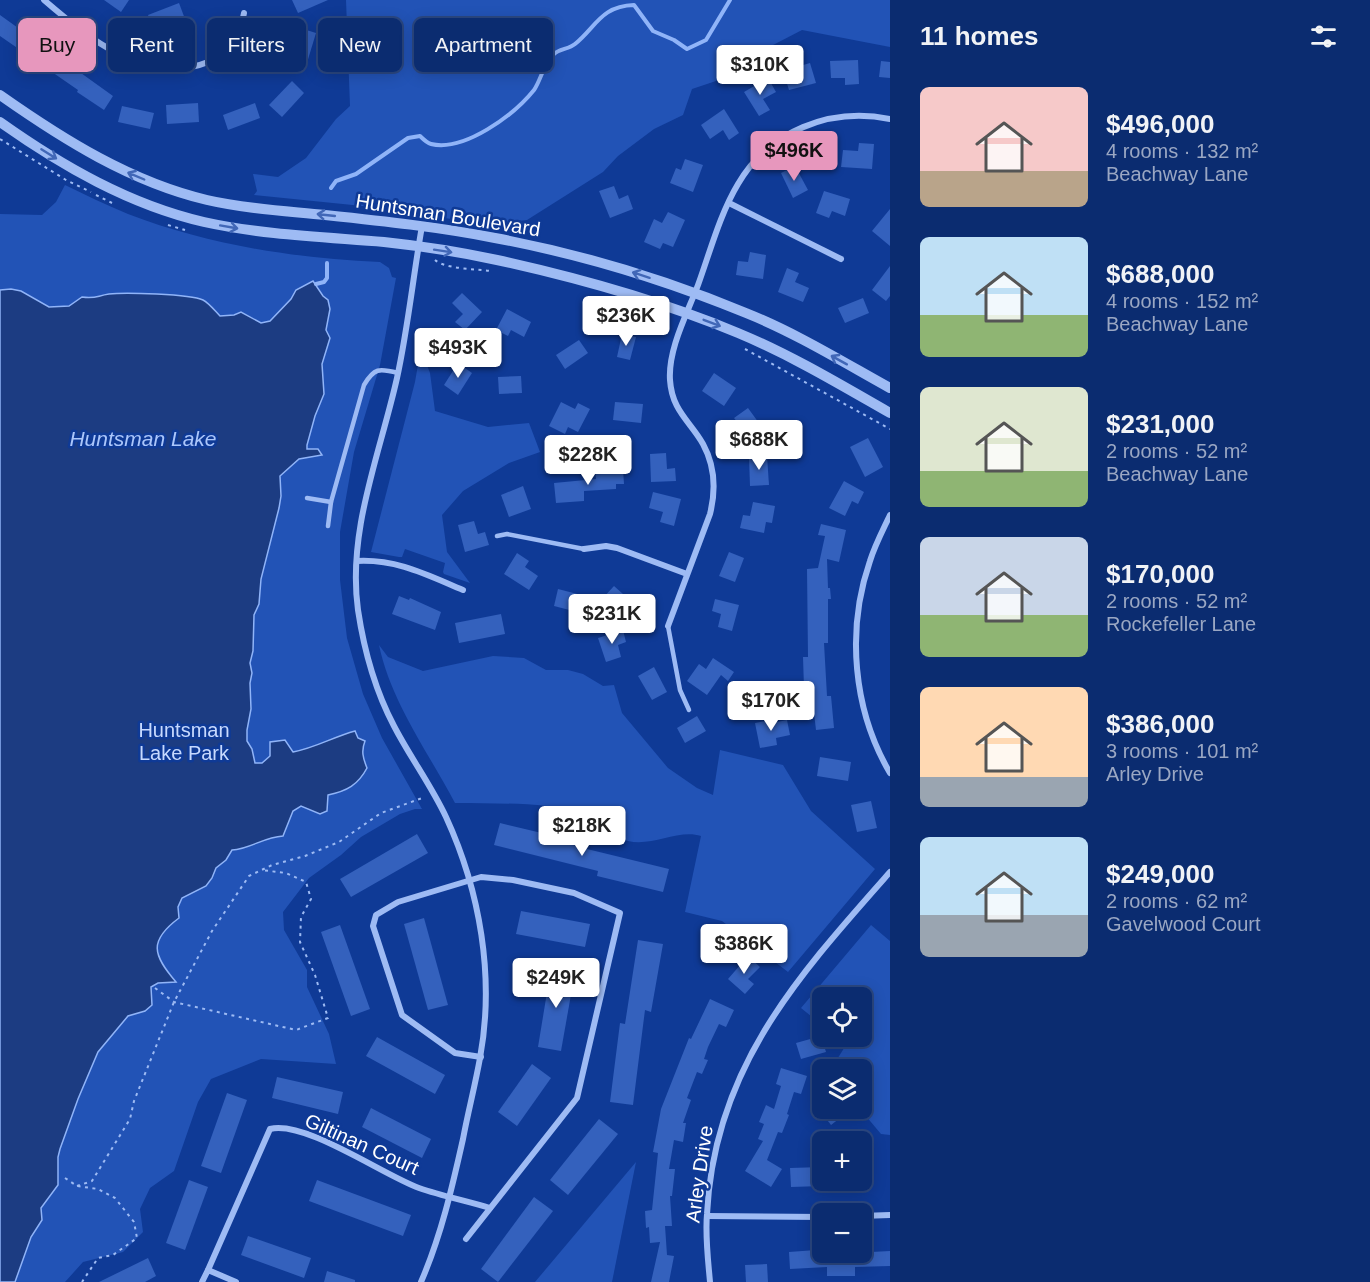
<!DOCTYPE html>
<meta charset="utf-8">
<style>
:root{--surface:#0b2c70;--page:#193878;--text:#f1f3f6;--muted:#9aa7c3;--line:#2b4883;--accent:#e797bd}
body{margin:0;font-family:Helvetica,sans-serif;background:var(--page);color:var(--text);height:100vh;display:flex;flex-direction:column;font-size:22px;white-space:nowrap}
*{box-sizing:border-box;margin:0}
p{font-size:20px;color:var(--muted)}
.icon{flex:none;width:33px;height:33px;fill:none;stroke:currentColor;stroke-width:2;stroke-linecap:round;stroke-linejoin:round}
.map{position:relative;flex:1;overflow:hidden}
.side{display:flex;flex-direction:column;background:var(--surface);width:480px}
.side>*{flex:none}
.top-card{position:absolute;left:18px;top:18px;width:570px;height:54px;display:flex;gap:12px}
.fabs{position:absolute;left:812px;top:987px;display:grid;gap:12px}
.fabs a{display:grid;place-items:center;width:60px;height:60px;border-radius:9px;background:var(--surface);box-shadow:0 3px 15px #0003,0 0 0 2px var(--line);font-size:30px}
.price{position:absolute;translate:-50% -51px;padding:0 14px;border-radius:6px;background:#fff;color:#222;font-size:20px;line-height:39px;filter:drop-shadow(0 2px 3px #0008)}
.price::after{content:'';position:absolute;left:50%;top:36px;width:18px;height:14px;margin-left:-9px;background:inherit;clip-path:polygon(0 0,100% 0,50% 100%)}
.price.selected{background:var(--accent);color:#111}
ul{padding:0;list-style:none}
li{display:flex;align-items:center;gap:18px;height:150px;padding:0 30px}
li span{display:grid;place-items:center;flex:none;width:168px;height:120px;border-radius:9px;color:#555}
li>.icon{margin-inline-start:auto}
span .icon{width:72px;height:72px;fill:#fffc;stroke-width:1}
li b{font-size:26px}
h2{display:flex;justify-content:space-between;align-items:center;height:72px;padding:0 30px;font-size:26px}
.pill{padding:0 21px;border-radius:9px;background:var(--surface);box-shadow:0 3px 15px #0003,0 0 0 2px var(--line);font-size:21px;line-height:54px}
.pill.selected{background:var(--accent);color:#111}
main{display:flex;flex:1;min-height:0}
.map>svg:first-child{display:block}
.green{fill:#2253b6}
.water{fill:#1c3c82;stroke:#90b4f8;stroke-width:1.5}
.lines{fill:none;stroke-linecap:round;stroke-linejoin:round}
.stream{stroke:#90b4f8;stroke-width:4}
.building{fill:#3461bd}
.path{stroke:#9ebbf4;stroke-width:2;stroke-dasharray:3 4.5;stroke-linecap:butt}
.service{stroke:#9ebbf4;stroke-width:4.5}
.minor{stroke:#9ebbf4;stroke-width:6}
.tertiary{stroke:#9ebbf4;stroke-width:10}
.oneway{stroke:#4167b7}
.labels{text-anchor:middle;stroke-width:5;stroke-linejoin:round;paint-order:stroke}
.street-label{font-size:20px;fill:#fff;stroke:#0f3a96}
.park-label{font-size:20px;fill:#c7d9fe;stroke:#0f3a96}
.water-label{font-size:21px;font-style:italic;fill:#abc6fb;stroke:#0f3a96}
</style>
<main>
<div class="map">
<svg width="890" height="1282" viewBox="0 0 890 1282">
<rect width="100%" height="100%" fill="#0f3a96"/>
<!-- green -->
<g class="green">
<polygon points="346,0 890,0 890,47 802,30 742,61 716,81 692,89 683,115 654,129 618,156 603,172 527,220 507,222 504,228 392,209 254,195 257,191 253,174 278,177 306,158 336,119 350,106"/>
<path d="M65,185C86,195 106,205 128,214C209,245 293,258 380,262L389,268L392,277L396,278L380,365L354,452L340,532V580L347,638L363,694L382,738L422,809H415L400,814L361,837L341,855L309,878L283,912L284,930L307,970V987L329,1034L336,1064L261,1059L211,1079L198,1102L174,1171L150,1188L140,1209L143,1232L123,1252L83,1262L65,1282H0V214L42,215L56,202Z"/>
<polygon points="422,352 430,373 435,411 488,427 529,423 540,452 509,463 463,491 442,515 447,552 470,583 444,574 443,572 445,563 405,549 402,557 399,557 371,552 415,382 420,353"/>
<path d="M379,645L388,657L423,671L493,656L524,658L546,670H568L583,674L603,686L614,685L622,713L668,768L697,788L713,795L720,750L783,765L811,811L875,869L788,972L722,921L685,912L701,836C678,829 652,847 628,841C614,838 599,819 585,814C543,801 498,804 455,803C428,752 391,702 379,645Z"/>
<polygon points="871,925 890,941 890,1135 881,1134 860,1109 861,1070 831,1069 846,1045 836,1037 861,1036 861,998 822,998 822,1025 801,1008"/>
<polygon points="636,1162 612,1282 535,1282"/>
</g>
<!-- water -->
<path class="water" d="M313,281L323,296L328,300L330,309L326,330L330,338L322,364L324,394L315,416L307,445V449H318L322,455L299,459L280,476L281,496L279,508L261,579L259,604L254,615L253,651L250,663L252,673L250,683L251,709L247,730V741L252,749L255,763H262L270,756V742L285,740L293,752C315,748 333,737 355,731L358,738L365,741C361,751 363,758 367,768C358,785 347,791 328,795L327,811L320,814L301,806L293,811L283,836C264,837 250,849 232,850L226,860L216,868L212,878L206,886L182,898L178,907L179,918C148,941 153,955 176,982L158,983L151,987L152,1005L145,1011L128,1016L98,1052L78,1099L60,1149L58,1157V1185L41,1208L42,1220L31,1237L15,1282H0V290L11,289L21,291L49,307L69,306L82,297C96,299 96,296 109,294C124,292 190,294 203,300C209,303 215,311 220,316L234,315L241,312L261,323L270,321L291,299L296,290Z"/>
<g class="lines">
<!-- stream -->
<g class="stream">
<path d="M331,188L336,181L356,174L408,138L420,136C423,139 427,143 431,144C464,152 514,115 534,90C541,80 544,62 554,54C559,49 569,49 575,44C596,27 601,6 634,5L653,31L674,40L687,49L706,40L730,0"/>
<polyline points="316,284 324,282 327,278 327,263"/>
</g>
</g>
<!-- building -->
<g class="building">
<polygon points="104,0 129,0 121,12"/>
<polygon points="292,0 328,0 298,13"/>
<polygon points="179,3 185,19 155,31 148,15"/>
<polygon points="0,15 113,96 104,110 77,92 78,90 0,36"/>
<polygon points="300,28 316,33 306,66 290,62"/>
<polygon points="858,60 859,84 845,85 845,78 831,78 830,61"/>
<polygon points="881,61 890,62 890,78 879,77"/>
<polygon points="810,63 816,83 789,90 783,71"/>
<polygon points="768,78 776,92 763,99 770,110 759,116 744,92"/>
<polygon points="292,81 304,93 282,117 269,105"/>
<polygon points="198,103 199,122 167,124 166,105"/>
<polygon points="255,103 260,118 228,130 223,115"/>
<polygon points="122,106 154,113 150,129 118,122"/>
<polygon points="724,109 739,133 729,140 723,130 710,139 701,125"/>
<polygon points="859,143 874,144 872,169 841,167 843,150 858,151"/>
<polygon points="685,159 703,165 693,192 670,183 676,168 681,170"/>
<polygon points="795,166 808,190 793,198 781,173"/>
<polygon points="614,186 619,199 628,195 633,209 610,218 599,191"/>
<polygon points="824,191 850,199 845,216 832,211 829,218 816,213"/>
<polygon points="890,209 890,246 872,231"/>
<polygon points="668,212 685,220 673,247 663,243 660,249 644,242 654,219 662,223"/>
<polygon points="750,252 766,255 763,279 736,275 738,261 748,262"/>
<polygon points="890,266 890,296 886,301 872,290"/>
<polygon points="787,268 799,273 795,282 809,288 803,302 778,292"/>
<polygon points="462,293 482,312 465,330 455,322 463,314 452,303"/>
<polygon points="863,298 869,313 845,323 838,308"/>
<polygon points="507,309 531,322 524,337 511,330 508,336 496,330"/>
<polygon points="622,334 636,337 630,360 617,357"/>
<polygon points="579,340 588,353 565,369 556,355"/>
<polygon points="458,363 472,373 458,395 444,385"/>
<polygon points="714,373 736,388 724,406 702,391"/>
<polygon points="521,376 522,393 499,394 498,377"/>
<polygon points="561,402 575,409 578,403 590,409 578,432 568,427 565,434 549,426"/>
<polygon points="615,402 643,404 641,423 613,420"/>
<polygon points="748,408 764,430 745,444 737,433 743,429 734,418"/>
<polygon points="868,438 883,467 865,477 850,447"/>
<polygon points="666,453 667,469 675,468 676,481 651,482 650,454"/>
<polygon points="767,456 769,485 750,486 749,457"/>
<polygon points="623,469 624,484 616,484 616,489 584,491 584,501 556,503 554,483 596,479 595,470"/>
<polygon points="844,481 864,492 858,504 852,501 845,516 829,508"/>
<polygon points="523,486 531,509 509,517 501,495"/>
<polygon points="653,492 681,499 674,526 660,522 663,512 649,508"/>
<polygon points="753,502 775,506 772,523 766,522 764,533 740,528 743,515 750,516"/>
<polygon points="474,521 478,534 485,532 489,545 465,552 458,525"/>
<polygon points="821,524 846,530 839,562 827,559 828,588 830,588 831,599 828,599 828,643 824,643 827,696 831,696 834,728 816,730 811,688 804,688 803,657 808,657 807,569 818,568 825,536 818,535"/>
<polygon points="729,552 744,558 735,582 719,576"/>
<polygon points="517,553 529,561 525,567 538,576 529,590 504,574"/>
<polygon points="614,586 632,602 620,615 602,599"/>
<polygon points="558,589 585,596 581,613 554,606"/>
<polygon points="399,596 409,600 410,598 441,612 435,630 392,614"/>
<polygon points="715,599 739,605 732,631 718,627 721,614 712,611"/>
<polygon points="501,614 505,634 459,643 455,623"/>
<polygon points="623,630 626,642 618,645 621,657 606,662 598,638"/>
<polygon points="713,658 734,672 728,681 721,675 707,695 687,681 699,664 706,669"/>
<polygon points="654,667 667,692 652,700 638,676"/>
<polygon points="697,716 706,731 685,743 677,728"/>
<polygon points="771,720 772,723 787,720 790,735 776,738 777,745 760,748 755,723"/>
<polygon points="820,757 851,762 848,781 817,776"/>
<polygon points="871,801 877,828 857,832 851,805"/>
<polygon points="500,823 588,844 587,849 669,869 663,892 597,876 598,871 494,845"/>
<polygon points="417,834 428,853 351,897 340,879"/>
<polygon points="521,911 590,924 585,947 516,934"/>
<polygon points="424,918 448,1005 428,1010 404,924"/>
<polygon points="340,925 370,1009 351,1016 321,932"/>
<polygon points="638,940 663,944 651,1012 645,1010 633,1105 610,1102 620,1023 625,1024"/>
<polygon points="748,956 760,967 748,979 754,984 745,994 728,979"/>
<polygon points="551,968 575,972 561,1051 538,1047"/>
<polygon points="710,999 734,1010 726,1027 719,1024 708,1047 704,1059 708,1060 702,1074 697,1072 687,1098 691,1100 683,1123 686,1123 683,1142 674,1140 669,1169 675,1169 672,1196 670,1196 672,1226 665,1226 667,1255 674,1256 669,1282 651,1282 660,1242 650,1243 649,1227 646,1228 645,1211 652,1210 658,1153 653,1152 661,1109 689,1038 691,1039"/>
<polygon points="821,1036 826,1052 801,1059 796,1043"/>
<polygon points="377,1037 445,1075 435,1094 366,1056"/>
<polygon points="532,1064 551,1078 517,1126 498,1112"/>
<polygon points="781,1068 807,1076 801,1094 794,1092 787,1114 789,1115 782,1133 778,1132 767,1160 782,1169 771,1187 745,1171 763,1141 758,1139 764,1124 759,1122 766,1105 774,1109 781,1086 776,1084"/>
<polygon points="277,1077 343,1092 338,1114 272,1098"/>
<polygon points="227,1093 247,1100 221,1173 201,1166"/>
<polygon points="371,1108 431,1139 422,1158 362,1127"/>
<polygon points="818,1108 853,1108 831,1125"/>
<polygon points="599,1119 618,1134 568,1195 550,1180"/>
<polygon points="861,1151 866,1151 872,1184 861,1186"/>
<polygon points="822,1167 822,1186 791,1187 790,1168"/>
<polygon points="189,1180 208,1187 185,1250 166,1243"/>
<polygon points="317,1180 411,1215 403,1236 309,1201"/>
<polygon points="534,1197 553,1211 498,1282 481,1269"/>
<polygon points="248,1236 311,1258 304,1278 241,1255"/>
<polygon points="816,1250 816,1252 842,1252 842,1256 871,1256 871,1252 890,1251 890,1266 855,1267 855,1276 827,1276 827,1267 790,1269 789,1252"/>
<polygon points="148,1258 156,1276 145,1282 99,1282"/>
<polygon points="767,1264 768,1282 746,1282 745,1265"/>
<polygon points="327,1271 355,1280 355,1282 324,1282"/>
</g>
<g class="lines">
<!-- path -->
<g class="path">
<polyline points="0,139 66,180 91,192"/>
<polyline points="96,195 112,203"/>
<polyline points="168,225 185,230"/>
<path d="M435,260C445,269 476,269 490,271"/>
<polyline points="745,349 890,429"/>
<polyline points="155,988 174,1002 296,1030 328,1018 315,975 300,942 301,917 311,899 306,882 286,873 261,870"/>
<polyline points="65,1178 77,1186 98,1189 115,1198 134,1222 137,1238 113,1255 98,1258 82,1282"/>
<polyline points="77,1186 92,1181 130,1119 134,1101 174,1002 212,931 249,876 272,865 305,856 339,842 381,813 425,797"/>
</g>
<!-- service -->
<g class="service">
<path d="M307,498L331,502L364,385C374,368 379,368 398,373"/>
<polyline points="328,526 331,502"/>
<polyline points="497,536 507,534 584,549"/>
<polyline points="668,626 680,690 689,710"/>
</g>
<!-- minor -->
<g class="minor">
<path d="M44,0C87,37 147,87 208,62C235,50 239,40 244,13"/>
<polyline points="729,203 841,259"/>
<path d="M890,515C883,530 875,545 870,561C846,630 853,710 890,773"/>
<polyline points="584,549 606,546 617,548 687,574"/>
<path d="M357,561C397,559 427,575 463,590"/>
<path d="M668,626L710,514C716,490 715,466 703,444C690,421 672,411 670,380C668,349 687,314 698,285C710,252 720,214 738,184C769,131 830,107 890,119"/>
<polyline points="707,1216 822,1217"/>
<polyline points="861,1216 890,1215"/>
<polyline points="466,1239 577,1098 620,913 574,893 513,880 481,877 398,902 376,915 373,926 402,1015 455,1053 481,1057"/>
<path d="M208,1270L270,1129C305,1120 383,1175 419,1188C442,1196 467,1201 490,1208"/>
<polyline points="202,1282 208,1270 236,1282"/>
<path d="M421,1282C441,1236 452,1188 463,1139C468,1112 475,1086 480,1058C495,977 480,891 446,817C431,785 410,757 394,726C375,690 364,650 358,610C347,531 380,454 397,378C408,328 413,277 422,226"/>
<path d="M710,1282C708,1259 705,1236 707,1214C714,1068 798,976 890,872"/>
</g>
<!-- tertiary -->
<g class="tertiary">
<path d="M0,95C64,140 131,182 207,200C246,209 286,211 325,215C382,221 439,227 495,238C581,254 666,280 746,313C796,333 843,362 890,388"/>
<path d="M0,122C62,166 130,205 204,222C263,235 324,237 384,242C422,246 460,252 497,260C579,278 661,301 738,333C791,355 841,385 890,413"/>
</g>
</g>
<!-- one-way arrows -->
<defs><path id="oneway-shaft" d="M-6 0H5M1.5-3L5.5 0L1.5 3" fill="none" stroke-width="1.6" stroke-linecap="round" stroke-linejoin="round" transform="scale(1.5)"/></defs>
<g class="oneway">
<use href="#oneway-shaft" transform="translate(49 154) rotate(32)"/>
<use href="#oneway-shaft" transform="translate(136 176) rotate(-157)"/>
<use href="#oneway-shaft" transform="translate(326 215) rotate(-174)"/>
<use href="#oneway-shaft" transform="translate(229 227) rotate(10)"/>
<use href="#oneway-shaft" transform="translate(443 251) rotate(9)"/>
<use href="#oneway-shaft" transform="translate(641 275) rotate(-162)"/>
<use href="#oneway-shaft" transform="translate(712 323) rotate(21)"/>
<use href="#oneway-shaft" transform="translate(839 360) rotate(-151)"/>
</g>
<g class="labels">
<!-- street labels -->
<g class="street-label">
<text transform="translate(448 215) rotate(9)" y="7">Huntsman Boulevard</text>
<text transform="translate(362 1144) rotate(24)" y="7">Giltinan Court</text>
<text transform="translate(699 1174) rotate(-82)" y="7">Arley Drive</text>
</g>
<!-- park labels -->
<g class="park-label">
<text x="184" y="737">Huntsman<tspan x="184" dy="23">Lake Park</tspan></text>
</g>
<!-- water labels -->
<g class="water-label">
<text x="143" y="446">Huntsman Lake</text>
</g>
</g>
</svg>
<div class="fabs">
<a><svg class="icon" aria-label="locate" viewBox="0 0 24 24"><circle cx="12" cy="12" r="6"/><path d="M12 2v4M12 18v4M2 12h4M18 12h4"/></svg></a>
<a><svg class="icon" aria-label="layers" viewBox="0 0 24 24"><path d="M12 4l9 5-9 5-9-5zM3 14l9 5 9-5"/></svg></a>
<a>+</a>
<a>−</a>
</div>
<b class="price" style="left:760px;top:96px">$310K</b>
<b class="price selected" style="left:794px;top:182px">$496K</b>
<b class="price" style="left:626px;top:347px">$236K</b>
<b class="price" style="left:458px;top:379px">$493K</b>
<b class="price" style="left:759px;top:471px">$688K</b>
<b class="price" style="left:588px;top:486px">$228K</b>
<b class="price" style="left:612px;top:645px">$231K</b>
<b class="price" style="left:771px;top:732px">$170K</b>
<b class="price" style="left:582px;top:857px">$218K</b>
<b class="price" style="left:744px;top:975px">$386K</b>
<b class="price" style="left:556px;top:1009px">$249K</b>
<div class="top-card">
<a class="pill selected">Buy</a>
<a class="pill">Rent</a>
<a class="pill">Filters</a>
<a class="pill">New</a>
<a class="pill">Apartment</a>
</div>
</div>
<section class="side">
<h2>11 homes<svg class="icon" aria-label="filters" viewBox="0 0 24 24"><path d="M4 7h16M4 17h16"/><circle cx="9" cy="7" r="2"/><circle cx="15" cy="17" r="2"/></svg></h2>
<ul>
<li><span style="background:linear-gradient(#f6c9c9 70%,#b9a48a 0)"><svg class="icon" aria-label="home" viewBox="0 0 24 24"><path d="M3 11l9-7 9 7M6 9v11h12V9"/></svg></span><div><b>$496,000</b><p>4 rooms · 132 m²</p><p>Beachway Lane</p></div></li>
<li><span style="background:linear-gradient(#bfe0f5 65%,#8fb573 0)"><svg class="icon" aria-label="home" viewBox="0 0 24 24"><path d="M3 11l9-7 9 7M6 9v11h12V9"/></svg></span><div><b>$688,000</b><p>4 rooms · 152 m²</p><p>Beachway Lane</p></div></li>
<li><span style="background:linear-gradient(#dfe7d0 70%,#8fb573 0)"><svg class="icon" aria-label="home" viewBox="0 0 24 24"><path d="M3 11l9-7 9 7M6 9v11h12V9"/></svg></span><div><b>$231,000</b><p>2 rooms · 52 m²</p><p>Beachway Lane</p></div></li>
<li><span style="background:linear-gradient(#c9d6e8 65%,#8fb573 0)"><svg class="icon" aria-label="home" viewBox="0 0 24 24"><path d="M3 11l9-7 9 7M6 9v11h12V9"/></svg></span><div><b>$170,000</b><p>2 rooms · 52 m²</p><p>Rockefeller Lane</p></div></li>
<li><span style="background:linear-gradient(#ffd9b3 75%,#9aa5b1 0)"><svg class="icon" aria-label="home" viewBox="0 0 24 24"><path d="M3 11l9-7 9 7M6 9v11h12V9"/></svg></span><div><b>$386,000</b><p>3 rooms · 101 m²</p><p>Arley Drive</p></div></li>
<li><span style="background:linear-gradient(#bfe0f5 65%,#9aa5b1 0)"><svg class="icon" aria-label="home" viewBox="0 0 24 24"><path d="M3 11l9-7 9 7M6 9v11h12V9"/></svg></span><div><b>$249,000</b><p>2 rooms · 62 m²</p><p>Gavelwood Court</p></div></li>
</ul>
</section>
</main>
